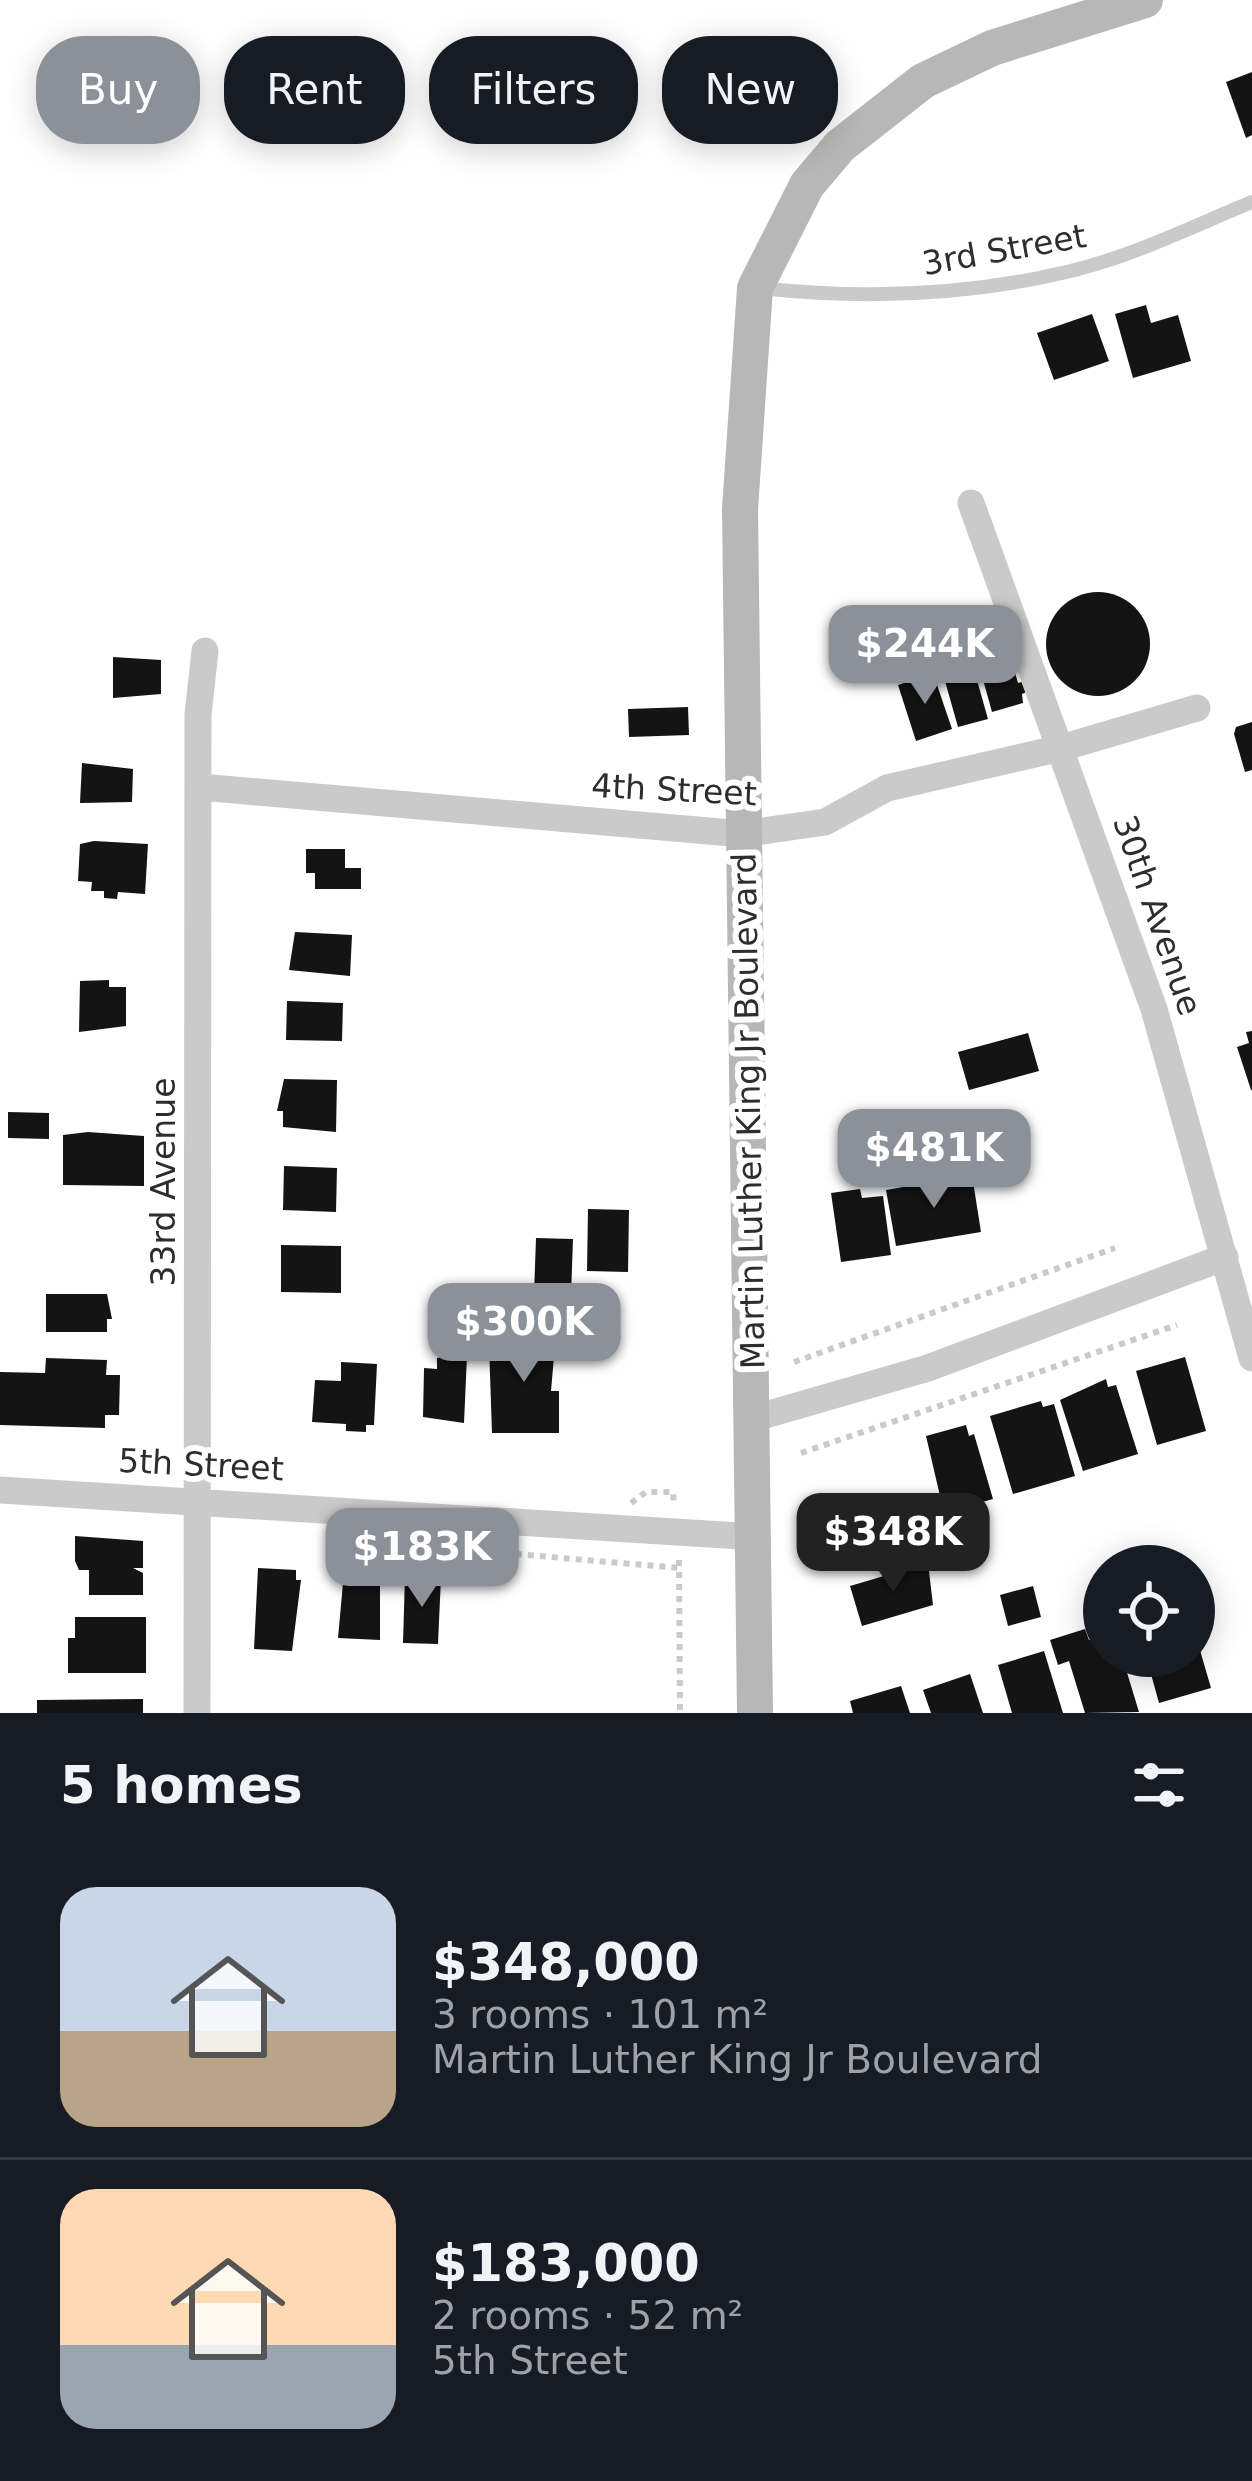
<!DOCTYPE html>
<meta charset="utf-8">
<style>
:root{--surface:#171b24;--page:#20242c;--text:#f1f3f6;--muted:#9ea1a6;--line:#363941;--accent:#8c9099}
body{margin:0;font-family:"DejaVu Sans",sans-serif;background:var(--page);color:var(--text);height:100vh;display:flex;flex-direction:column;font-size:45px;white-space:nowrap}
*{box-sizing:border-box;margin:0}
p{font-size:39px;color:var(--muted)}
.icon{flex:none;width:66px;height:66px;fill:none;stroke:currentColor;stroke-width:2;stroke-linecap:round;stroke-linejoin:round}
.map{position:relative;height:1713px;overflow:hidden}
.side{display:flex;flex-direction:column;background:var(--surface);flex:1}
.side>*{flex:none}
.top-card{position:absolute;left:36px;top:36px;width:1182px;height:108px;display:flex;gap:24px}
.tools{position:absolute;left:1083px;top:1545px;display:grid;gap:24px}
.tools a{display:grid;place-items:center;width:132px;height:132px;border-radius:50%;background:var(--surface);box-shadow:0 6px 30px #0003;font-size:60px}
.price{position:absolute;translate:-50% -102px;padding:0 27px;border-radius:24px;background:var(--accent);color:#fff;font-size:39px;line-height:78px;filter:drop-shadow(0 3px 6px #0008)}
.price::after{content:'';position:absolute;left:50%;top:72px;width:36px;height:27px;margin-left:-18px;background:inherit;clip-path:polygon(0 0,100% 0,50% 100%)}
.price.on{background:#222;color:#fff}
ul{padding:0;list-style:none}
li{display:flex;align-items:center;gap:36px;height:300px;padding:0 60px}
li+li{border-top:3px solid var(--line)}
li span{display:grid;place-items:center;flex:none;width:336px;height:240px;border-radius:36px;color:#555}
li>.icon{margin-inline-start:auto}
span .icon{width:144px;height:144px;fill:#fffc;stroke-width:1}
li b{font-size:51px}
h2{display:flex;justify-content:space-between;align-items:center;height:144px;padding:0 60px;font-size:51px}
.tag{padding:0 42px;border-radius:48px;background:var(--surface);box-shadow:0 6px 30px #0003;font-size:42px;line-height:108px}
.tag.on{background:var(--accent);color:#fff}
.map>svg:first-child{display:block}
.building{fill:#141414}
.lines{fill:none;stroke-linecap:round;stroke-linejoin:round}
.path{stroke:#cacaca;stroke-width:6;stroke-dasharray:6 6;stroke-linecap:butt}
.lane{stroke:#cacaca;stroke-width:14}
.street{stroke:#cacaca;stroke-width:27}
.secondary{stroke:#b7b7b7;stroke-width:36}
.labels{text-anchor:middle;stroke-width:12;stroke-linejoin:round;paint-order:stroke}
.street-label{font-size:33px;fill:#2d2d2d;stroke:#fff}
</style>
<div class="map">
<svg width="1252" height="1713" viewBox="0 0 1252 1713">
<rect width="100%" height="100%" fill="#fff"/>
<!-- building -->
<g class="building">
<polygon points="1252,72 1252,135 1246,138 1226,82"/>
<polygon points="1146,305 1151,323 1178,315 1191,361 1133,378 1115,314"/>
<polygon points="1092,314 1109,361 1054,380 1037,333"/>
<circle cx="1098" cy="644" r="52"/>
<polygon points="1008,649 1018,683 1025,681 1029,691 1022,694 1023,703 992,712 977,658"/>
<polygon points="113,657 161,660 161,694 113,698"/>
<polygon points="971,659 988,719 958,727 941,667"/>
<polygon points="933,673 952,729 916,741 898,685"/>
<polygon points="688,707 689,735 629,737 628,709"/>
<polygon points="1252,722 1252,770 1245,772 1234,734 1236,727"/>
<polygon points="82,763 133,769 132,802 80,803"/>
<polygon points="94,841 148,844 145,894 118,892 117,899 104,898 104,891 91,891 92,882 78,881 80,844"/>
<polygon points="306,849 345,849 345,868 361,868 361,889 315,889 315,873 306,873"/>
<polygon points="295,932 352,935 350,976 289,970"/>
<polygon points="109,980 109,987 126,987 126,1026 79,1032 80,981"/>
<polygon points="287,1001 343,1003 342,1041 286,1040"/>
<polygon points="1252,1031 1252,1090 1251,1090 1237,1047 1249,1043 1246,1032"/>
<polygon points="1028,1033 1039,1071 969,1090 958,1052"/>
<polygon points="284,1079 337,1080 336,1132 283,1127 283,1111 277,1111"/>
<polygon points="8,1112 49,1113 49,1139 8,1138"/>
<polygon points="88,1132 144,1136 144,1186 63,1185 63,1135"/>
<polygon points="284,1166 337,1168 336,1212 283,1210"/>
<polygon points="972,1175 981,1232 896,1246 886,1190"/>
<polygon points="860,1189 862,1198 883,1196 891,1255 841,1262 831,1193"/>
<polygon points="588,1209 629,1210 628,1272 587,1271"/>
<polygon points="536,1238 573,1239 571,1296 534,1294"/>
<polygon points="281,1245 341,1246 341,1293 281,1292"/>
<polygon points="46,1294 107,1294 112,1319 107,1319 107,1332 46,1332"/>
<polygon points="509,1333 551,1333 551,1345 555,1345 551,1391 559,1391 559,1433 492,1433 489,1345 508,1345"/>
<polygon points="454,1355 467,1356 464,1423 423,1417 424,1368 437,1369 437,1358"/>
<polygon points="1185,1357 1206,1431 1157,1445 1136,1371"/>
<polygon points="46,1358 107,1360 106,1375 120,1375 119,1415 105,1415 105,1428 0,1425 0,1372 45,1373"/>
<polygon points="341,1362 377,1364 374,1425 366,1425 366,1432 346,1431 346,1424 312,1422 315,1380 341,1381"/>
<polygon points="1106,1379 1108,1387 1116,1385 1138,1454 1083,1471 1060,1400"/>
<polygon points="1041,1401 1043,1407 1054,1404 1075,1476 1013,1494 990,1416"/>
<polygon points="966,1425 969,1436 974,1434 993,1499 944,1513 926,1436"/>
<polygon points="941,1529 948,1549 910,1561 904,1541"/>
<polygon points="75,1536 143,1541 143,1568 133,1568 143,1573 143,1595 89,1595 89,1570 79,1570 75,1561"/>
<polygon points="928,1563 933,1605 862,1626 850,1586"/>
<polygon points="258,1568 296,1570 296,1580 301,1580 292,1651 254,1649"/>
<polygon points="344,1572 380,1573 380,1640 338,1638"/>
<polygon points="405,1576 441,1577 438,1644 403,1643"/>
<polygon points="1033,1586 1041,1617 1008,1626 1000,1595"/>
<polygon points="75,1617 146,1617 146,1673 68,1673 68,1638 75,1638"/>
<polygon points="1085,1629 1089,1640 1104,1635 1104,1656 1122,1656 1139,1712 1085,1713 1069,1661 1058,1665 1050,1640"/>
<polygon points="1195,1633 1211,1688 1159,1703 1146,1656 1194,1656"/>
<polygon points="1044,1651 1063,1713 1012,1713 998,1665"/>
<polygon points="970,1674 983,1713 931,1713 923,1690"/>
<polygon points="901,1686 910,1713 853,1713 850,1701"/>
<polygon points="143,1699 143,1713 37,1713 37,1700"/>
</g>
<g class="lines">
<!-- path -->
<g class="path">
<polyline points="794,1362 1115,1248"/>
<polyline points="801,1453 1177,1325"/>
<polyline points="631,1503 646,1492 673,1492 674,1505"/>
<polyline points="492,1552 679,1568"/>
<polyline points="679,1560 680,1713"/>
</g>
<!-- lane -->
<path class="lane" d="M760,288C860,299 963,296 1062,273C1127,259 1191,227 1252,202"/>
<!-- street -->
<g class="street">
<polyline points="971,503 1154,1009 1252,1358"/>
<polyline points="200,787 743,834 825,822 887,788 1061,748 1197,708"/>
<polyline points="755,1418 928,1368 1225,1257"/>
<polyline points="0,1490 756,1537"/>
<polyline points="197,1713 198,715 205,651"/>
</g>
<!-- secondary -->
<polyline class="secondary" points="755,1713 740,509 755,288 807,185 840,146 923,81 992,48 1145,0"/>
</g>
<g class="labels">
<!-- street labels -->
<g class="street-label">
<text transform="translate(1004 249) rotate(-10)" y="12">3rd Street</text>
<text transform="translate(674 789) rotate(3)" y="12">4th Street</text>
<text transform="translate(1158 915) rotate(71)" y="12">30th Avenue</text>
<text transform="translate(748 1111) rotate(-91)" y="12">Martin Luther King Jr Boulevard</text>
<text transform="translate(163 1182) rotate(-90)" y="12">33rd Avenue</text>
<text transform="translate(201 1464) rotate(3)" y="12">5th Street</text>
</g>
</g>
</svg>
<div class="tools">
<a><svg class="icon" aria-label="locate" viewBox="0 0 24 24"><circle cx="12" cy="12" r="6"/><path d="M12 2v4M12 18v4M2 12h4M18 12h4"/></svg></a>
</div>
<b class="price" style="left:925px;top:707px">$244K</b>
<b class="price" style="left:934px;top:1211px">$481K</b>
<b class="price" style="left:524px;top:1385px">$300K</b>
<b class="price on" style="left:893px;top:1595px">$348K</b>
<b class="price" style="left:422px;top:1610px">$183K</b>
<div class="top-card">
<a class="tag on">Buy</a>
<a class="tag">Rent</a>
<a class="tag">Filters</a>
<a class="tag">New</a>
</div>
</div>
<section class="side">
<h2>5 homes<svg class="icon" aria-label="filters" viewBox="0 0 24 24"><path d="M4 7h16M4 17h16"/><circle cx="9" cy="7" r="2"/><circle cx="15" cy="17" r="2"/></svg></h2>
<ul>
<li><span style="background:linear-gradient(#c9d6e8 60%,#b9a48a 0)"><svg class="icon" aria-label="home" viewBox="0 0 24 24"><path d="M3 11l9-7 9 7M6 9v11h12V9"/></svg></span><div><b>$348,000</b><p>3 rooms · 101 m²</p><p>Martin Luther King Jr Boulevard</p></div></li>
<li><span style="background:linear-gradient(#ffd9b3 65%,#9aa5b1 0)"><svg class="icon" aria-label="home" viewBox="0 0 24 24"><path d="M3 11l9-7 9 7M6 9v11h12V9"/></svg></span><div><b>$183,000</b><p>2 rooms · 52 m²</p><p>5th Street</p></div></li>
</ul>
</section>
